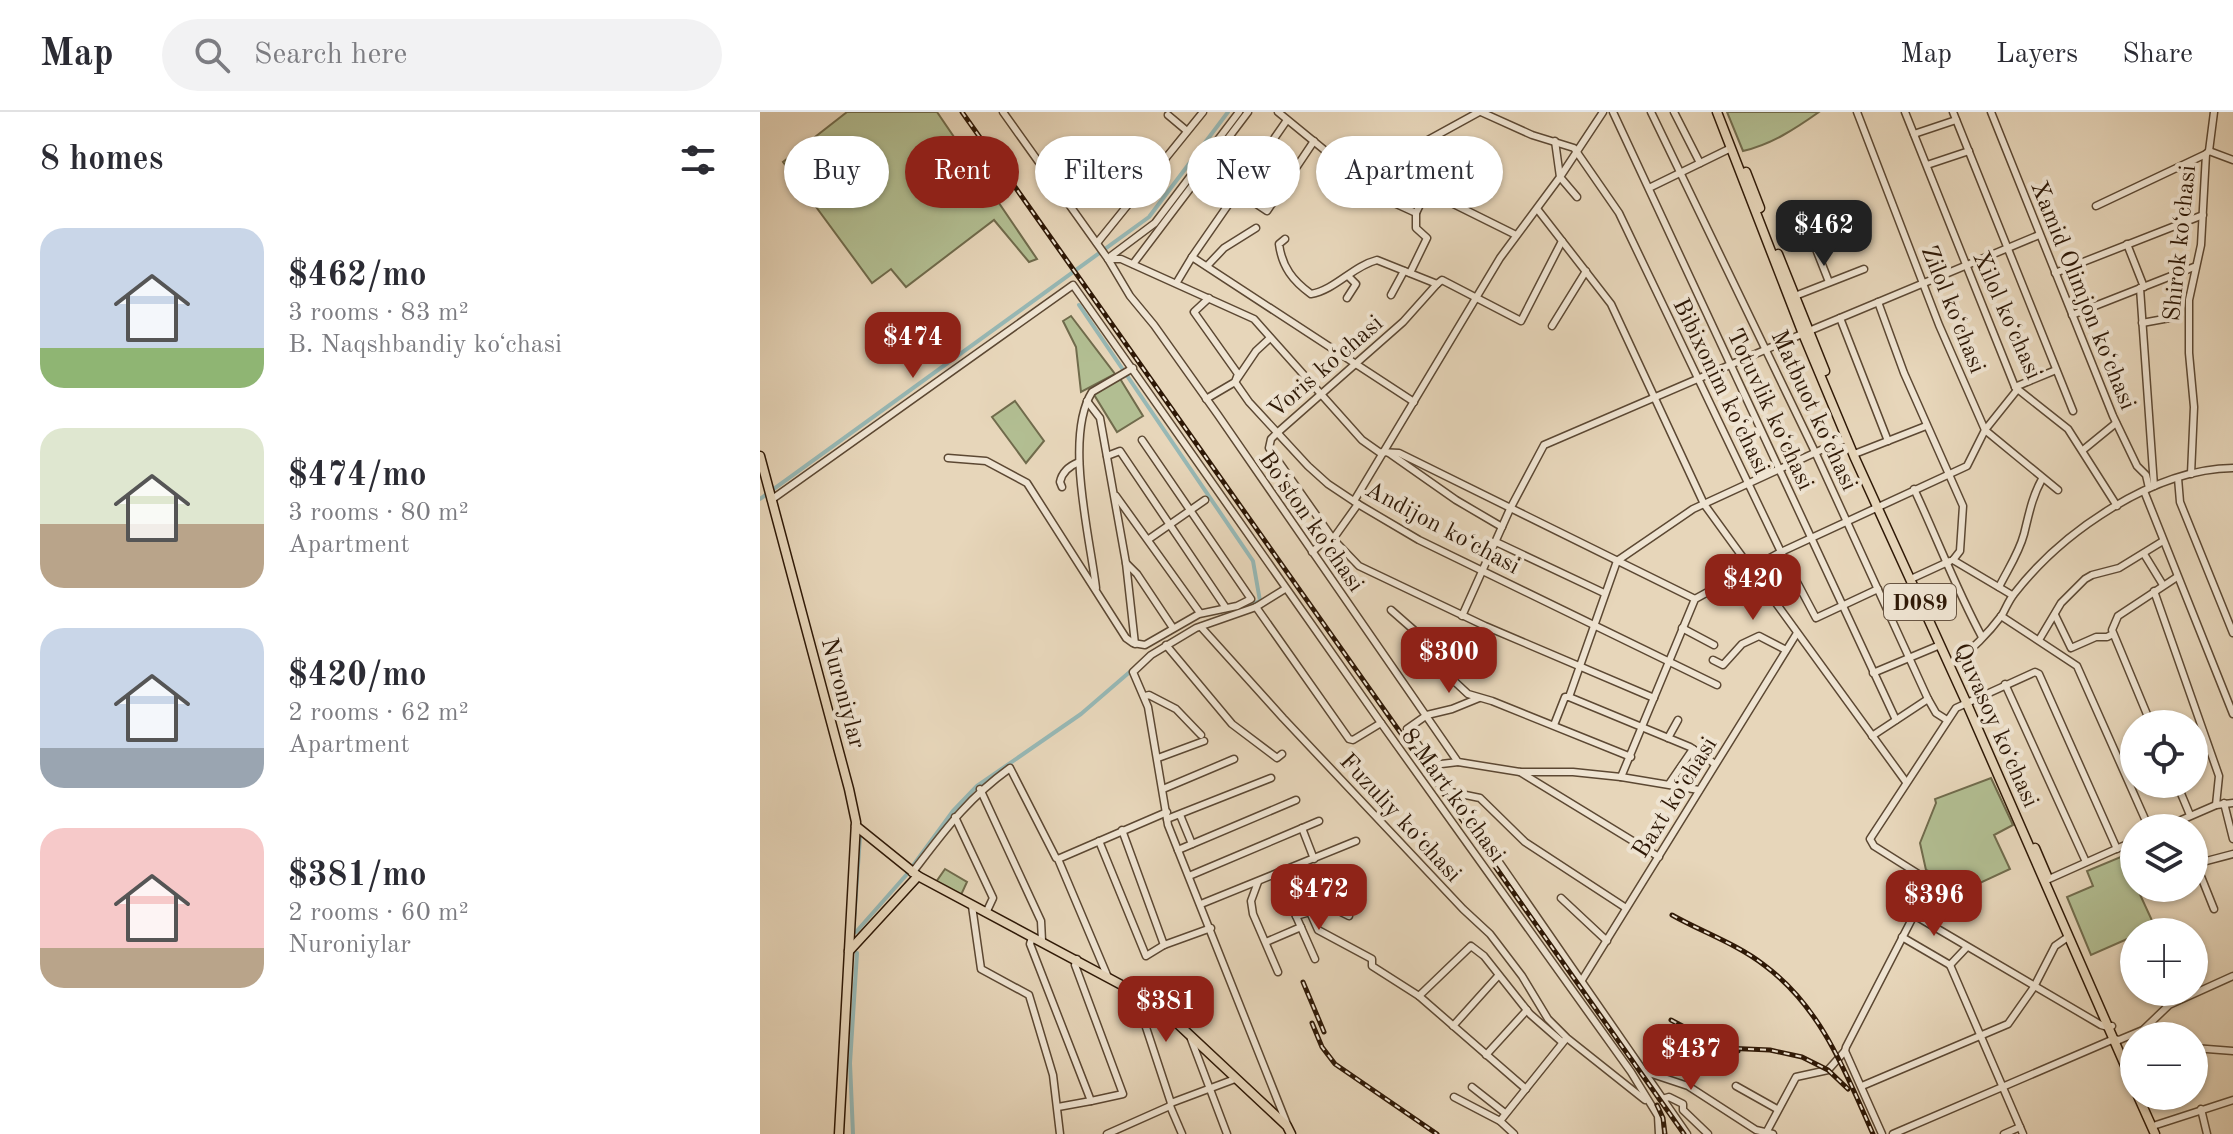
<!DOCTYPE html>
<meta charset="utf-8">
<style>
:root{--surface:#fff;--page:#f2f2f3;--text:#2b2b33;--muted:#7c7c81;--line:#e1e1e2;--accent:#8f2418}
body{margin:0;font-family:"Old Standard TT",serif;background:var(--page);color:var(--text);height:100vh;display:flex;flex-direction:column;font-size:30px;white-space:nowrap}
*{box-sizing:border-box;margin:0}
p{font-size:26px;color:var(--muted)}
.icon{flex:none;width:44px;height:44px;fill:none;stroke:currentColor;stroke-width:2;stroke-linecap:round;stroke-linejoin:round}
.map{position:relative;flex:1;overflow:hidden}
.panel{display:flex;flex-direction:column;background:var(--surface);width:760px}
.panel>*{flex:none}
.top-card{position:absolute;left:24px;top:24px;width:760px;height:72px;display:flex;gap:16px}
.buttons{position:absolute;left:1360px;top:598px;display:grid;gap:16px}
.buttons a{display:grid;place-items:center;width:88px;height:88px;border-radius:50%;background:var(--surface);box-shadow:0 2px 6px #0004;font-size:40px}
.price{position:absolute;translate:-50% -68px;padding:0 18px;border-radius:16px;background:var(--accent);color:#fff;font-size:26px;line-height:52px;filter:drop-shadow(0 2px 4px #0008)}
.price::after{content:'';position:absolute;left:50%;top:48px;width:24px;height:18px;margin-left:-12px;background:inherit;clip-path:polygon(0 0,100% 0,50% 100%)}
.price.selected{background:#222;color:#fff}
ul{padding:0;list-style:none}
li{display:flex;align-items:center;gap:24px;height:200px;padding:0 40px}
li span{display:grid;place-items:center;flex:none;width:224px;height:160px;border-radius:24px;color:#555}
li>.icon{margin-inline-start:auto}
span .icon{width:96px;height:96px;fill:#fffc;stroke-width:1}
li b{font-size:34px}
h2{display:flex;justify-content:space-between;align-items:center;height:96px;padding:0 40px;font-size:34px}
.tag{padding:0 28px;border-radius:36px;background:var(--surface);box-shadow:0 2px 6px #0004;font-size:28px;line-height:72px}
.tag.selected{background:var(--accent);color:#fff}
header{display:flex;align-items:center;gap:48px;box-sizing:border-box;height:112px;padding:0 40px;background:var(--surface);border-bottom:2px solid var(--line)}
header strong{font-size:38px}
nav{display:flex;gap:44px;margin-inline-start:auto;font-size:28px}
.search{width:560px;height:72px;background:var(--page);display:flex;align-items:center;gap:20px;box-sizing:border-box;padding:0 28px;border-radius:44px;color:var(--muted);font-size:30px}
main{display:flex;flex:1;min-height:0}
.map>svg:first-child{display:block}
.green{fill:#b2be92;stroke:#706b4c;stroke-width:2}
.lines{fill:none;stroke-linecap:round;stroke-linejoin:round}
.canal{stroke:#97b8b5;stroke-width:4}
.minor-casing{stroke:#5c4833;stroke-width:9}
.major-casing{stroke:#2e1806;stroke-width:11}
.minor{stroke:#efe4d2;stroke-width:6}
.major{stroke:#e7d6ba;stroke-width:8}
.rail-casing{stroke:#2e1806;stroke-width:5}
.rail{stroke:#efe4d2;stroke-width:2;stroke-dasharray:6;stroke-linecap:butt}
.labels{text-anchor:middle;stroke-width:8;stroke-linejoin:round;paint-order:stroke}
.shield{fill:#efe4d2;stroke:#685543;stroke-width:2}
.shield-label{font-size:22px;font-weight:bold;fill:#2e1806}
.street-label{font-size:24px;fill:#2e1806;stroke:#efe4d2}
</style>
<header>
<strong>Map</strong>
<div class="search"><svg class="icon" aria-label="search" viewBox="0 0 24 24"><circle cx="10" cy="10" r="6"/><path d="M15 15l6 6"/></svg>Search here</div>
<nav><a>Map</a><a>Layers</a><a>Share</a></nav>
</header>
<main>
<section class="panel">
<h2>8 homes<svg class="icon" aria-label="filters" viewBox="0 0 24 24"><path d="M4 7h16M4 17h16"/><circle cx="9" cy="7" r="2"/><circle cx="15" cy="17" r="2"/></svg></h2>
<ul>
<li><span style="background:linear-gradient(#c9d6e8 75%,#8fb573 0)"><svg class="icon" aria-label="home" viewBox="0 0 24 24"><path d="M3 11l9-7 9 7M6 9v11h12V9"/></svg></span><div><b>$462/mo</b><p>3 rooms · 83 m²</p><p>B. Naqshbandiy koʻchasi</p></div></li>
<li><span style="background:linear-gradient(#dfe7d0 60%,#b9a48a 0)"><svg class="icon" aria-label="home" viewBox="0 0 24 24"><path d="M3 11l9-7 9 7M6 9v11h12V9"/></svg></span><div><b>$474/mo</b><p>3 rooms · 80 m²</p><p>Apartment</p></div></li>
<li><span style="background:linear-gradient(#c9d6e8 75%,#9aa5b1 0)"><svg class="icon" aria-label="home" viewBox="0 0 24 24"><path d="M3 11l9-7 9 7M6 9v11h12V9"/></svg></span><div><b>$420/mo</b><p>2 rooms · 62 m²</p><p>Apartment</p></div></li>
<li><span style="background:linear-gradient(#f6c9c9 75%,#b9a48a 0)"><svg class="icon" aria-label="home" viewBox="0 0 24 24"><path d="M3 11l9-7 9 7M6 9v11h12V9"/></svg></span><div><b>$381/mo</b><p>2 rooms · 60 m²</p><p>Nuroniylar</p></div></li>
</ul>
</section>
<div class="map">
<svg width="1473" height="1022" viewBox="0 0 1473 1022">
<rect width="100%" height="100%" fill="#e7d6ba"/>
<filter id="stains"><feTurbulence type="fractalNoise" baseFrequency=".0025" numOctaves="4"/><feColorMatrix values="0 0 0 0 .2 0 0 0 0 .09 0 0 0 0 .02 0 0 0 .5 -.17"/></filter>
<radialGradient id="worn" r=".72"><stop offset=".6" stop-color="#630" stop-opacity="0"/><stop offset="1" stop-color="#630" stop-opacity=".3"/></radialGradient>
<!-- green -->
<g class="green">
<polygon points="87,0 177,0 277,147 269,150 234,108 146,175 131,157 112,171 23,50"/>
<path d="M967,0H1059C1035,17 1012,32 983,39Z"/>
<polygon points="311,204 355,262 321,280 316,235 303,209"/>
<polygon points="359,265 383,304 357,320 333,281"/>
<polygon points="255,289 284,329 266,351 232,305"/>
<polygon points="1231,666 1253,713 1234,723 1250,757 1220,771 1217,764 1189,768 1166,758 1160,731 1176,691 1175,687"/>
<polygon points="1363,744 1374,769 1374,776 1377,776 1395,815 1384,820 1374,820 1374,824 1331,843 1307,785 1333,774 1327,759"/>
<polygon points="185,757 207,770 200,785 176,770"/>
</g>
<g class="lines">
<!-- canal -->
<g class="canal">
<polyline points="319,193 493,449 500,489 472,500"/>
<polyline points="0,387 389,105 468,0"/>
<polyline points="152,755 193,699 217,674 321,602 372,558"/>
<polyline points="96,820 148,761"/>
<polyline points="93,823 100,725"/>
<polyline points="93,1022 90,951 97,841"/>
</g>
<!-- minor casing -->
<g class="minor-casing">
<g id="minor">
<polyline points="243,0 348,147 370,184 394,213 458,303 698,650 760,660 813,660 861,665 939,678"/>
<polyline points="518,0 623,86 656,101"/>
<polyline points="721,0 772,23 814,36 859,101 1021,440 1056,506 1118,477"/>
<polyline points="853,0 1136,608"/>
<polyline points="891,0 1055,340 1168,587 1176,601 1187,608"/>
<polyline points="914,0 940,51"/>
<polyline points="1097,0 1179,213 1225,318 1298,378"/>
<polyline points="1145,0 1255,275 1308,317 1357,394"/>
<polyline points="1193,0 1313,299"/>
<polyline points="1231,0 1353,304 1377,354 1386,363 1389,376"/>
<polyline points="408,3 427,19"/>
<polyline points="1154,22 1196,8"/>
<polyline points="1449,39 1473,48"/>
<polyline points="1167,53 1209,39"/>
<polyline points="444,57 507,99 554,29"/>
<polyline points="623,57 756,123"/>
<polyline points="347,75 367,93"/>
<polyline points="612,76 628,50 719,0"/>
<polyline points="889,76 971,36"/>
<polyline points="817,85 800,65 843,0"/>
<polyline points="1336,94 1446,42"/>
<polyline points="778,98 851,192 944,392 1146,670"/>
<polyline points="1050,122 1069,170"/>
<path d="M525,127L519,132C522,155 533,169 551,182C575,178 593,154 617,148L677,172"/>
<polyline points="337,131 443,0"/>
<polyline points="1367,132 1384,175"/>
<polyline points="351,144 395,111 479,0"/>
<polyline points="432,145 527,8"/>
<polyline points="348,147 361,147 494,207 602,328 619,340 639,341 935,487"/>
<polyline points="373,152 488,0"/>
<polyline points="447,154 464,136 496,116"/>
<polyline points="650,161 667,126 656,116 656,101 667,78"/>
<polyline points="1295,161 1443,103"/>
<polyline points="417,170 432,145 654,290"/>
<polyline points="677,172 643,210 517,321 511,327 509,336 573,427 599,454 725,514 894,586"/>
<polyline points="677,172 682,168 761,209 802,129"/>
<polyline points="1380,176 1394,374"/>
<polyline points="631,183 644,159"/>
<polyline points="1035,184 1104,157"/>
<polyline points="587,186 596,172 588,164"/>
<polyline points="1118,190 1144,261 1203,394 1200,439 1193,448"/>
<polyline points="1312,203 1434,155"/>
<polyline points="1080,206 1128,329"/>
<polyline points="1382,211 1415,205"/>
<polyline points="792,214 826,159"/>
<polyline points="510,226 496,239 475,270 489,290 548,354 568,372 598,392 659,428 957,573"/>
<polyline points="1255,275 1296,258"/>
<polyline points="446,287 475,270 478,262 434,200 449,186"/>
<polyline points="327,289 340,306 366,451 375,532"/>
<polyline points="1323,338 1356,311"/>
<polyline points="629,341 696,388 742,415"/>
<polyline points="1097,341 1166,314"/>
<polyline points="347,344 360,339 466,496"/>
<polyline points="188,346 226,349 267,371 366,526 373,531 385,533 439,502 477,494 491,487 382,328"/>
<polyline points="1431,362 1434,295 1429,241 1429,188 1441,133 1446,42 1449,39 1454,0"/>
<polyline points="1418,366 1420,390 1473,521"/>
<path d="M302,375L300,370C302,360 309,354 319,350"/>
<path d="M1154,377C1177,426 1196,477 1222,525"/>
<polyline points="1384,379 1473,602"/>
<polyline points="356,384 440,501"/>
<polyline points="11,388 313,173 621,611 871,960 898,1004 899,1022"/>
<polyline points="594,389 740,146 800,65 795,29"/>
<polyline points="389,427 445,388"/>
<polyline points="573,427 598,392"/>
<polyline points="736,430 844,481"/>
<polyline points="552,440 570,424"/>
<polyline points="1384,442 1403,473"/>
<polyline points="1193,448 1252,483"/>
<polyline points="366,451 377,462 413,516"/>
<polyline points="1153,466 1190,449"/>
<path d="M1239,475C1248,457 1259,441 1264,422C1269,402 1272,385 1282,367"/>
<path d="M336,476C330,425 304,325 332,280L373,256"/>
<polyline points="525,477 496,495 436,516 391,543 373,560 388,595 408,713 527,1012"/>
<polyline points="1394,479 1459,664 1456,693"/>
<polyline points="496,495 589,627 593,628 621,611"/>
<polyline points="631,498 664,527 693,568 708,582 732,589 871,645"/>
<polyline points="1295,503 1311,536 1336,525 1347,525 1353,522"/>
<polyline points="702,504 750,397 784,333 1049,219 1279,123"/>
<polyline points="1241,504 1317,554 1389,716"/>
<polyline points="441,515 523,606 703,797 730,822 762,864 788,907 807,926 885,988"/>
<polyline points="922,516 954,533"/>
<polyline points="1279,528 1301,491 1325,467 1332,463 1359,456 1403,429"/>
<polyline points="406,533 472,612 517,646 522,642"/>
<polyline points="953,548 963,553 982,532 999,524 1026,538"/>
<path d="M1193,550C1210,541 1230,519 1242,503C1246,496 1249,488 1254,482C1302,420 1393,357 1473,356"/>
<polyline points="1113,561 1180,533"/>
<polyline points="1245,572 1326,750"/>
<polyline points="385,584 389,583 416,597 441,623"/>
<polyline points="719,586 692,597 667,603 647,617 927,1022"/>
<polyline points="1391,612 1352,518 1358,504 1417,465"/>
<polyline points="794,613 805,585 809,585"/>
<polyline points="1112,624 1168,587"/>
<polyline points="908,626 918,608"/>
<polyline points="398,646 444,629"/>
<polyline points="955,652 930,635 809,585 857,449 933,397 1087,326"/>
<polyline points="673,653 698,650"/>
<polyline points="760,660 899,745"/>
<polyline points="861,665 935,487 1021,440 1207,354 1225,318 1257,278"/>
<polyline points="909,672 933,637"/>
<polyline points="1417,672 1430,703"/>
<polyline points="220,677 281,809 282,829"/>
<polyline points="403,677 474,647"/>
<polyline points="691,680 720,686 765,730 866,796"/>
<polyline points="1464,691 1473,727"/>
<polyline points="420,703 432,732"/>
<polyline points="195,705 233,786 226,801"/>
<polyline points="407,707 511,666"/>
<polyline points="542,716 554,747"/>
<polyline points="1403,716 1456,693 1473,691"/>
<polyline points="362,718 404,833"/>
<polyline points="339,729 386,844 404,833 451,816"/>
<polyline points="418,738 536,688"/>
<polyline points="298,747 407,700"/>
<polyline points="1435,752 1473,742"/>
<polyline points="1436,752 1454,797"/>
<path d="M152,761C185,718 206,688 250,656L296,746L298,747L347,863"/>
<polyline points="518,762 536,804 550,800 558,818 612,847 612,854 659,884"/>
<polyline points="429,764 559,709"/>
<polyline points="1289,767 1374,729"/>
<polyline points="498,770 491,789 493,802 518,860"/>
<polyline points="801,786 847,829"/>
<polyline points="441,792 596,729"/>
<polyline points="212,794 221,857 269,883 293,963 300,1022"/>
<polyline points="549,799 565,792 589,804"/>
<polyline points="536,804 555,847"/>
<polyline points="272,825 270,832 331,989 363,982 315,853 317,847"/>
<polyline points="1142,825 1190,853"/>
<polyline points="506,830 541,815"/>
<polyline points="1190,853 1263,1022"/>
<polyline points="1190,853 1207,835"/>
<polyline points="822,868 1037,521"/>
<polyline points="374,879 411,991"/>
<polyline points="693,914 738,864"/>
<polyline points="1352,914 1348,915 1341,913 1154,803 1150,796 1161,775 1160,763 1114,734 1110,727 1196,596 1275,560 1279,562 1357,737"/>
<polyline points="1383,918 1409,893 1473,864"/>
<polyline points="431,927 467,1022"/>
<polyline points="1434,936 1473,939"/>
<polyline points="726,943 767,898"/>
<polyline points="883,959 928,974 996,1018 1013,1022"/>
<polyline points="976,974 1017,997"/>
<polyline points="1102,974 1248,912 1274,875 1295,834 1308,825"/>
<polyline points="712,975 745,1001"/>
<polyline points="766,977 659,884 711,834 724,844 770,902 802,930"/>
<polyline points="694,985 740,1009 754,1022"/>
<polyline points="902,987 909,985 923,992 923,998 948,1022"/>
<polyline points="410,994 422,1022"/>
<polyline points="298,995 331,989"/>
<polyline points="1441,997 1447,1022"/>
<polyline points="740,1009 805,928"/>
<polyline points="1396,1013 1473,988"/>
<polyline points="1006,1021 1036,965 1068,958 1085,939"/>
<polyline points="347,1022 410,994 411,991 475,967"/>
<polyline points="1122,1022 1085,939 1086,935 1154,803"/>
<polyline points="1133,1022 1354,927 1359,928 1383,918 1396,924"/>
<polyline points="1244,1022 1260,1015"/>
</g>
</g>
<!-- major casing -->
<g class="major-casing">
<g id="major">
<polyline points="957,0 1043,222 1094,344 1207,592 1374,974"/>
<polyline points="986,60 1000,96"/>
<polyline points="1018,142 1065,259"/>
<polyline points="0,344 89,677 96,710 79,1022"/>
<polyline points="96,714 158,764 384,885 404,899 527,1014 531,1022"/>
<polyline points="1275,736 1287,764"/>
<polyline points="89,839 158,764"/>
<polyline points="1378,984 1395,1022"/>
</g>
</g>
<!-- minor -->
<use href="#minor" class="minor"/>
<!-- major -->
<use href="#major" class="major"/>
<!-- rail casing -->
<g class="rail-casing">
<g id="rail">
<polyline points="202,0 924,1022"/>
<path d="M912,803C942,820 977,832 1004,853C1061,895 1085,959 1113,1022"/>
<polyline points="543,870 564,920"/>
<polyline points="911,908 964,936 1010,938 1042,945 1068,958 1088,977"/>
<polyline points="552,911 562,935 575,952 677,1022"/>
<polyline points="941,958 963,942 978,939"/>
<polyline points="897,993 903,1006 905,1022"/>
</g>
</g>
<!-- rail -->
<use href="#rail" class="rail"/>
</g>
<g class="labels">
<!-- shield labels -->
<rect class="shield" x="1124" y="472" width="72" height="36" rx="6"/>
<g class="shield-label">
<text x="1160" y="498">D089</text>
</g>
<!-- street labels -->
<g class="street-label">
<text transform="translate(1419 131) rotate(-84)" y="8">Shirok koʻchasi</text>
<text transform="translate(1324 183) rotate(68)" y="8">Xamid Olimjon koʻchasi</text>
<text transform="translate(1194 197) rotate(68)" y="8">Zilol koʻchasi</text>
<text transform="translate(1248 203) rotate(66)" y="8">Xilol koʻchasi</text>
<text transform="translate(565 254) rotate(-41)" y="8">Voris koʻchasi</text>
<text transform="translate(962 274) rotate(64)" y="8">Bibixonim koʻchasi</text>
<text transform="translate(1011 297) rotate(65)" y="8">Totuvlik koʻchasi</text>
<text transform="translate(1055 298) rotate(65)" y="8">Matbuot koʻchasi</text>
<text transform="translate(552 409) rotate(55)" y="8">Boʻston koʻchasi</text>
<text transform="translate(683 415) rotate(28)" y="8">Andijon koʻchasi</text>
<text transform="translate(84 581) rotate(75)" y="8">Nuroniylar</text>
<text transform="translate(1237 613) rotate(66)" y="8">Quvasoy koʻchasi</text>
<text transform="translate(694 683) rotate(54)" y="8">8 Mart koʻchasi</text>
<text transform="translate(914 685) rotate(-58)" y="8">Baxt koʻchasi</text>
<text transform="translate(641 705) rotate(47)" y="8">Fuzuliy koʻchasi</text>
</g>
</g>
<rect width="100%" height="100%" filter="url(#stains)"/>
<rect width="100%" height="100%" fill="url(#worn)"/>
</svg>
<div class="buttons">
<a><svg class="icon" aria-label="locate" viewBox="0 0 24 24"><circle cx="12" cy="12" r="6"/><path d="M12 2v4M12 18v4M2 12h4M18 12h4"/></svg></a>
<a><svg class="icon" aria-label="layers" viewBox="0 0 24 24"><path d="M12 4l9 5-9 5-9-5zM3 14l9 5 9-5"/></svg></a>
<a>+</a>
<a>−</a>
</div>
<b class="price selected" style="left:1064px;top:156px">$462</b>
<b class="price" style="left:153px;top:268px">$474</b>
<b class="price" style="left:993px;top:510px">$420</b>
<b class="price" style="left:689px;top:583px">$300</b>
<b class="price" style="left:559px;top:820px">$472</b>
<b class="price" style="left:1174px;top:826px">$396</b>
<b class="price" style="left:406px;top:932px">$381</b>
<b class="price" style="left:931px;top:980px">$437</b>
<div class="top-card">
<a class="tag">Buy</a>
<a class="tag selected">Rent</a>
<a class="tag">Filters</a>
<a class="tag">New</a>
<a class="tag">Apartment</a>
</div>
</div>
</main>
